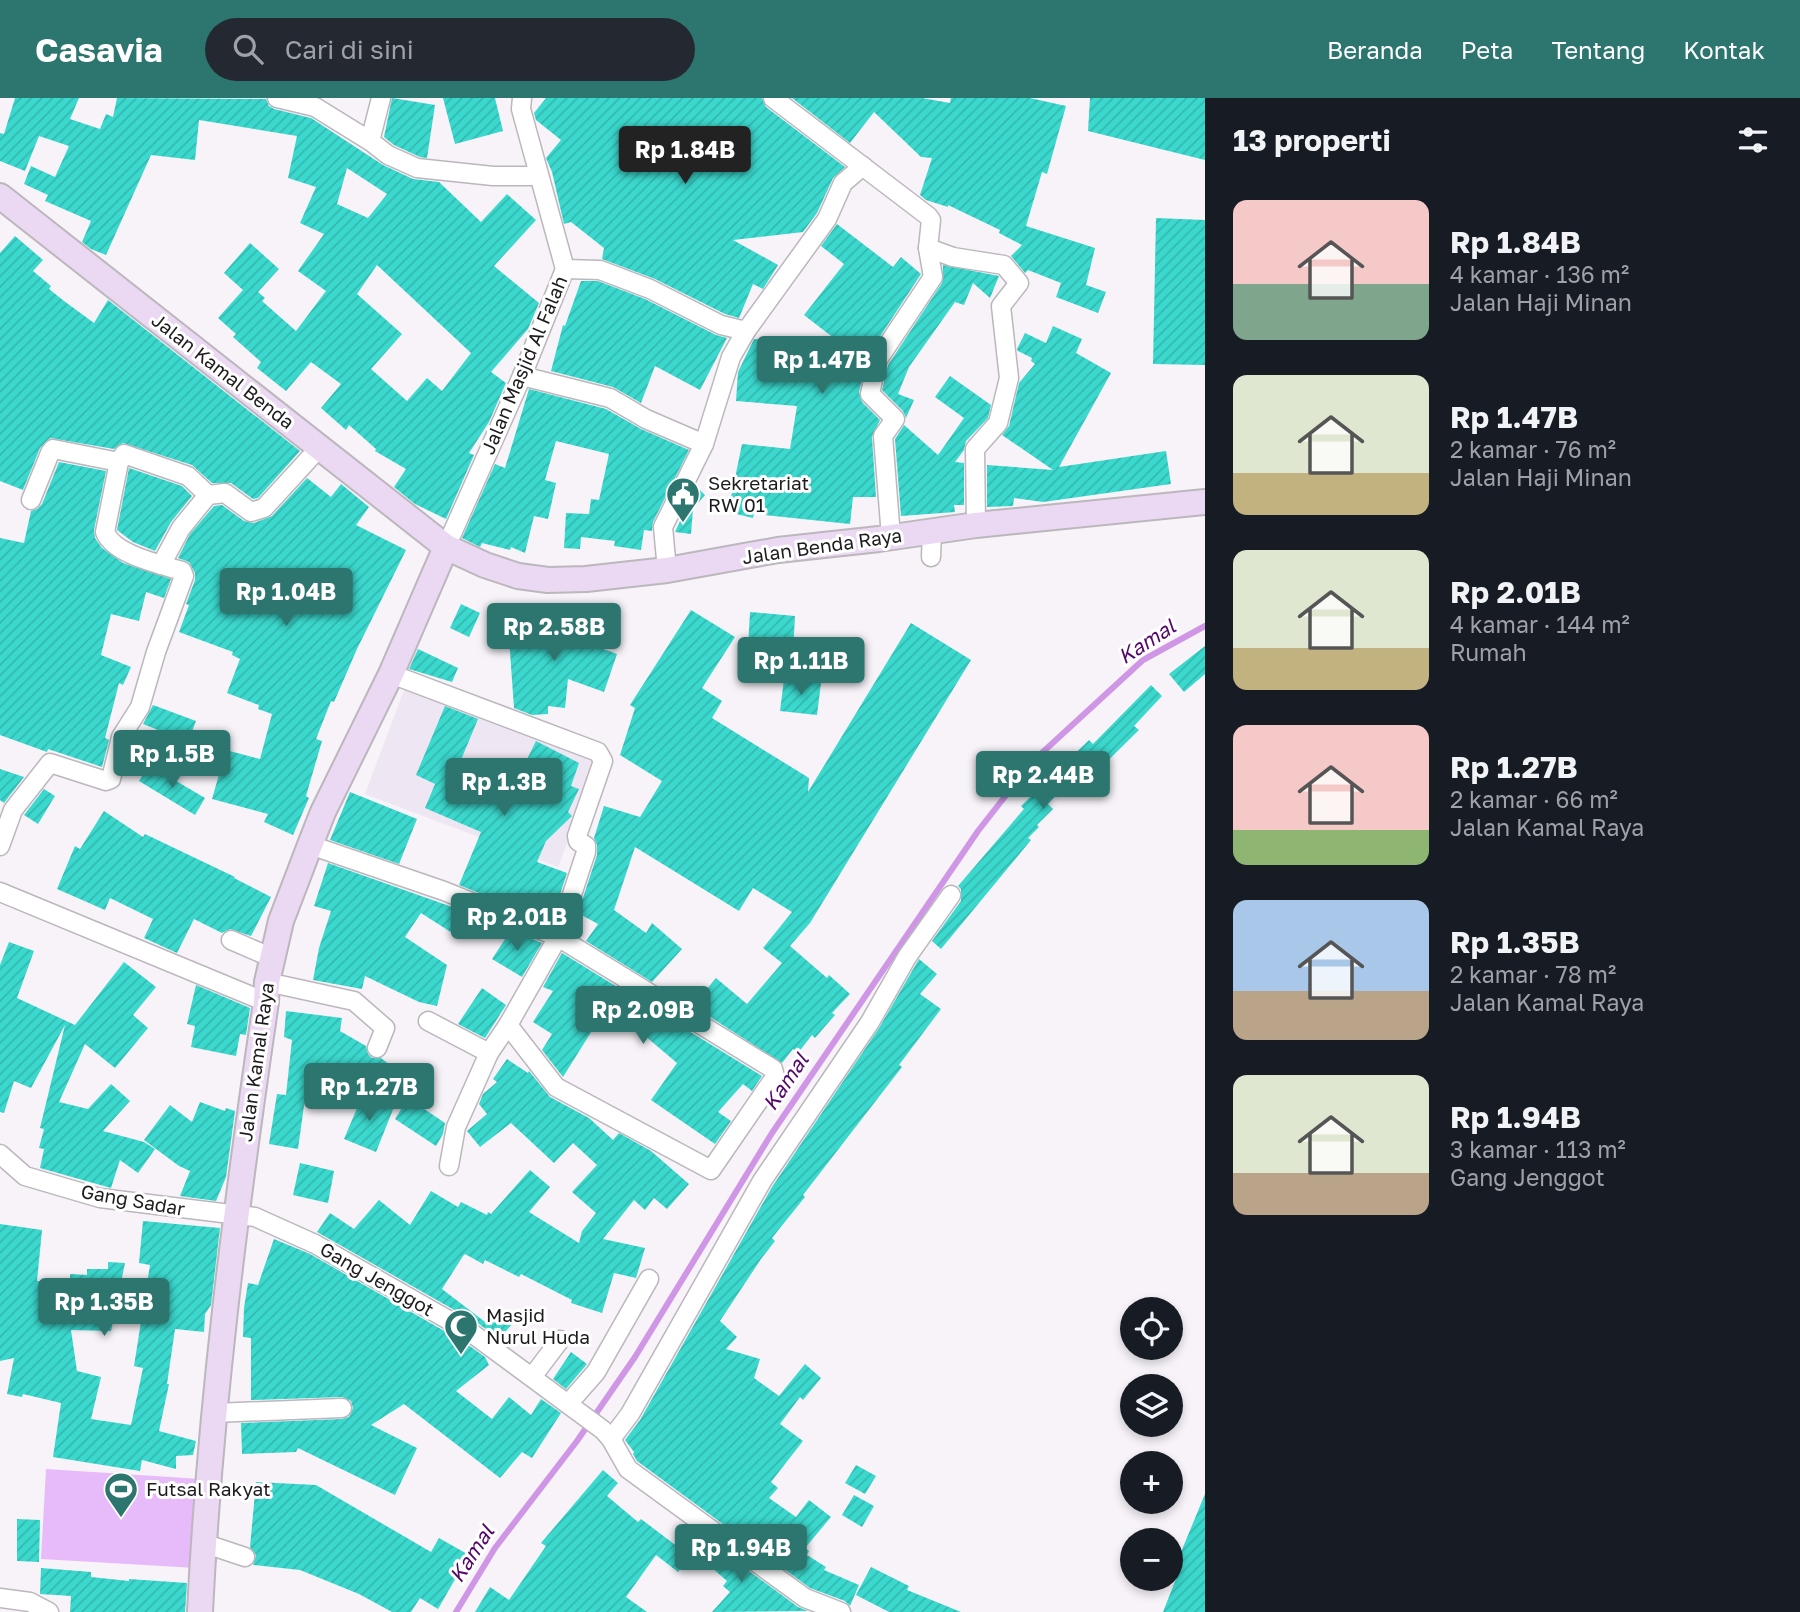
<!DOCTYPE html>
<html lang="id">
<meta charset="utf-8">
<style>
:root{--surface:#171b24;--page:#242831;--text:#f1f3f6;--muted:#9ea1a6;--accent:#2d7670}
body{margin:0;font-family:"Golos Text",sans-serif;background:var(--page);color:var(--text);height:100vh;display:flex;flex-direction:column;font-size:26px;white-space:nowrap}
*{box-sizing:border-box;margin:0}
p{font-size:23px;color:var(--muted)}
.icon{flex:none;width:38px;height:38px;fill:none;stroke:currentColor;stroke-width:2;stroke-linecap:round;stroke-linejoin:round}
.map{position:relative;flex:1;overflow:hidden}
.details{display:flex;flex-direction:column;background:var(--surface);width:595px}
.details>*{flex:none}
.fabs{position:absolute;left:1120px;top:1199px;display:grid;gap:14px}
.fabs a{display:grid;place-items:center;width:63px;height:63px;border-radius:50%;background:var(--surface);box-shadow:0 4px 10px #0003;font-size:35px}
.price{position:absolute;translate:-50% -60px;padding:0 16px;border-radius:7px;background:var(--accent);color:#fff;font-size:23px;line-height:46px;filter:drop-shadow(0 2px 4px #0008)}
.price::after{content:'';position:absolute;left:50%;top:42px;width:21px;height:16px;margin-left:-10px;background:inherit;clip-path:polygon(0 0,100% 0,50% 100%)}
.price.active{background:#222;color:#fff}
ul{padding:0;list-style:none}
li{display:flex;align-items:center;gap:21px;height:175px;padding:0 28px}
li span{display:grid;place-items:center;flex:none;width:196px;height:140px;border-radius:14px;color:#555}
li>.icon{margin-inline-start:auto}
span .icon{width:84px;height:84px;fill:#fffc;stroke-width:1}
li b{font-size:30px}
h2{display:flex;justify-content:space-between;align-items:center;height:84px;padding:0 28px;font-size:30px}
header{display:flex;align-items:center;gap:42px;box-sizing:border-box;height:98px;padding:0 35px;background:var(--accent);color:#fff}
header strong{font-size:33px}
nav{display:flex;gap:38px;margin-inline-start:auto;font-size:24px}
.search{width:490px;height:63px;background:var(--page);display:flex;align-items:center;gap:18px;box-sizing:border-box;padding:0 24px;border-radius:38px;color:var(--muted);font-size:26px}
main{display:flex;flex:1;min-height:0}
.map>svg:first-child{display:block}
.built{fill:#eee6f2}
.grass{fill:#e7bbfa}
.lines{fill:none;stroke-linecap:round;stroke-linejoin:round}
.stream{stroke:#cf96e6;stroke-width:6}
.building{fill:url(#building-hatch);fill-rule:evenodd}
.street-casing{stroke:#bbb7bc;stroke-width:21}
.secondary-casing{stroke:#bbb7bc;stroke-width:28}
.street{stroke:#fff;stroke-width:18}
.secondary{stroke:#ebd8f3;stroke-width:24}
.labels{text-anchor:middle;stroke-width:6;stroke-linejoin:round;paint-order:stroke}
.street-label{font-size:19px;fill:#1d1b1e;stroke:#fff}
.poi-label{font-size:19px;fill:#1d1b1e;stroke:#fff;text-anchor:start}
.water-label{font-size:21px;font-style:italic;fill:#54076b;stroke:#fff}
</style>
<header>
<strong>Casavia</strong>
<div class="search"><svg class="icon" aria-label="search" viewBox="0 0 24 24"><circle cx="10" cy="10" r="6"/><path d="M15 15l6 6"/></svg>Cari di sini</div>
<nav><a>Beranda</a><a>Peta</a><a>Tentang</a><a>Kontak</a></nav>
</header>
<main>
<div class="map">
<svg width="1205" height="1514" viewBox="0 0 1205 1514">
<defs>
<pattern id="building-hatch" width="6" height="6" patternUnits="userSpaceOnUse" patternTransform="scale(1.75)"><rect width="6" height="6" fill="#3bd8cd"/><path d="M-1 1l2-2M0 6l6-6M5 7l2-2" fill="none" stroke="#34b9b0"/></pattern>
</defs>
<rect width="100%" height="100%" fill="#f7f3f9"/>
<!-- built -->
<polygon class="built" points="406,587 599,661 558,769 365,696"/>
<!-- grass -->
<polygon class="grass" points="46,1371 201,1381 196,1470 41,1461"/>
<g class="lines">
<!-- stream -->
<polyline class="stream" points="456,1514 495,1450 577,1343 635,1259 772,1035 978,733 1032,664 1143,562 1205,528"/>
</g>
<!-- building -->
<g class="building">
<path d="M15,0H79L70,21L100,31L106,16L113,19L117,0L266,1L269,8L274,11L311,20L383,67L413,81L439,84L481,124L507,96L536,122L494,168L539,205L528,231L491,274L506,285L489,324L469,355L474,357L446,421L415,406L394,389L406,371L375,353L376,351L349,327L346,332L321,310L341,286L311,264L286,293L257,270L261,264L233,239L236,236L218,220L243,192L224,175L250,145L279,171L258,194L265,200L262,203L296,233L326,193L298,173L324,136L300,125L316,89L288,80L297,38L199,22L195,62L151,57L106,157L91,151L82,144L91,123L45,103L48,97L24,86L31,68L55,79L69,48L39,38L25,73L0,63V35L4,36ZM347,70L387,96L368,120L337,106ZM377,167L471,255L442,293L427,280L407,303L371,271L402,236L357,196Z"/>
<polygon points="392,0 435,7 427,60 420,59 394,47 384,39"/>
<polygon points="443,0 495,0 503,33 455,46"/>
<polygon points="546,0 762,0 766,9 845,69 833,80 817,115 803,134 733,142 778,167 763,191 753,186 739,220 725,216 655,181 602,161 604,150 571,124 564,126 552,74 546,60 561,42 536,22 534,15"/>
<polygon points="792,0 922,0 950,5 951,0 1030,0 1066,8 1047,76 1042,74 1026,128 1095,150 1086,187 1106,194 1098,215 1056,199 1061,185 1028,172 1025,175 1011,158 1022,147 999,135 1000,132 948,107 948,109 926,102 920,97 932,60 921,59 874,14 850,45"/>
<polygon points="1090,0 1205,0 1205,62 1088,33"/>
<polygon points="1156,120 1205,122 1205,267 1153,266"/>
<polygon points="837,126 893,169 901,159 921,176 868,257 859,294 862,304 880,322 872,339 876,399 853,399 850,426 754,416 753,420 728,414 742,346 790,351 797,308 736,303 738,274 754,241 798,244 796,264 834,270 844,248 804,217 844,166 821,148"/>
<polygon points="15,138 43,162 33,173 51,188 49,191 64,203 94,225 108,202 300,353 258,400 253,401 231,385 212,385 192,367 123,345 114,351 50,340 40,350 23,392 0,383 0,155"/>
<polygon points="943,167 999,178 990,200 973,185 964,207 955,204 909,269 898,296 914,302 906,320 903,313 882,292 888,267 942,185"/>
<polygon points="581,183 598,183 645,201 716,237 727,240 700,292 655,268 641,305 613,289 551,273 563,227 565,228"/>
<polygon points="1053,228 1082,241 1076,255 1111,275 1059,369 1166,353 1171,386 1043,404 1014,400 1013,408 987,409 987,367 1053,372 1002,337 1009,328 1019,285 1035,266 1031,263 1032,260 1018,253 1017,251 1025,235 1046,245"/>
<polygon points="950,278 991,307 988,320 966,343 964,352 955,364 964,365 964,407 954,407 955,414 901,418 895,341 904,327 938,357 964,320 935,299"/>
<polygon points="529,291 606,311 641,331 689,352 653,424 652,433 644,432 641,452 614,448 615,443 581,439 580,451 564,450 566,415 589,416 591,401 599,402 609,356 556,343 545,382 556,385 548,421 534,418 525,455 511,449 510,452 482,445 480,449 462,440 495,366 505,370"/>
<polygon points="59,364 106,373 94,432 95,440 102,450 123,465 171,481 164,500 146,494 139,523 111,516 101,557 131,569 123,587 119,585 105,640 109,642 102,669 48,651 47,654 0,637 0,440 24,445 31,413 37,411 42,406"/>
<polygon points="129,370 182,388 192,398 171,424 155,453 133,444 117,432"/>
<polygon points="307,380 331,399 341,386 369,409 356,427 406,452 357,551 334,604 331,603 316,641 322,643 306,698 309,700 293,737 264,724 268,716 212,701 226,652 260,661 272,616 258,611 259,607 227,595 240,561 232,557 233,554 179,534 189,507 186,506 195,482 195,475 189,464 178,460 190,436 214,408 222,407 244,423 254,425 272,418"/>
<polygon points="696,388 705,397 693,411 691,436 675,434"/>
<polygon points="461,506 480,515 469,539 450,530"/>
<polygon points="544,511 586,524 581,543 617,556 604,594 568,581 565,610 548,608 548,616 532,617 514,610 508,526 537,536"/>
<polygon points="691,512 735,539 702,590 722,603 712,620 809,680 808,694 911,525 971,562 810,825 790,848 827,880 829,877 850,896 832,915 835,917 815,940 812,937 798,955 793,951 782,965 693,908 716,880 747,906 782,865 763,850 792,814 753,790 739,813 635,749 614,812 646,835 652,825 682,851 652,884 586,843 598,826 578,815 597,757 597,747 594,740 604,708 640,719 662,683 620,657 635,610 630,607"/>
<polygon points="750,514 795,518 793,554 748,550"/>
<polygon points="1205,548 1205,576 1184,594 1169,576"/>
<polygon points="418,551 458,570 452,584 409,571"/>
<polygon points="784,581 821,585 817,617 780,613"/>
<polygon points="1151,587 1162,598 1134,628 1139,632 1081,689 1072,680 1048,706 1053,711 1037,727 1039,729 1028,740 1031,742 941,851 932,843 961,803 961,791 958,788 1024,711 1021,708 1089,642 1093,646"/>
<polygon points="153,607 196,623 188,644 143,626"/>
<polygon points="445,608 478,621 451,686 504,708 536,643 579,665 571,688 579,691 568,714 572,718 546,743 537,764 567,775 551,824 459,787 481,734 425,710 435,686 416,677"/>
<polygon points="149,667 205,700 195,717 139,683"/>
<polygon points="0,671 24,679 4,705 0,702"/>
<polygon points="44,691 55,698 38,726 24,717"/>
<polygon points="350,694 417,721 399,766 330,742"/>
<polygon points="104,713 143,739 145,736 235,779 234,780 271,799 251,838 230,831 222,835 194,821 177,855 144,840 153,821 110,800 105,812 57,791 75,748 80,751"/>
<polygon points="328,765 472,816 460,840 421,815 405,839 447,867 437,908 419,904 365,878 362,891 313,882 319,850 331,813 314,808"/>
<polygon points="511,832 542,845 522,879 492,861"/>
<polygon points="9,844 34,853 17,900 75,927 124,864 156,889 133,917 148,930 115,970 85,946 59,1004 88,1011 111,986 130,1003 103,1033 144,1044 155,1051 138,1075 120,1062 111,1090 40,1070 44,1051 39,1050 44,1031 40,1030 65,927 31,990 14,983 4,1015 0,1014 0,867"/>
<polygon points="562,855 762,978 752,993 743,986 718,1014 731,1023 715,1046 651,1002 677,965 638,932 639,930 608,907 563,979 542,952 552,936 533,924 553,893 543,889"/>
<polygon points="919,861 937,876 920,896 941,911 899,967 902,969 803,1097 805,1099 772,1140 775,1143 761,1161 720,1223 737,1239 726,1251 760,1261 754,1280 779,1298 805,1266 821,1280 803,1302 800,1299 780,1326 803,1343 771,1384 778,1390 769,1400 796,1419 809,1402 831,1419 805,1450 809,1453 807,1457 826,1469 824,1472 859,1487 850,1508 845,1503 810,1490 637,1363 633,1356 634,1354 625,1342 640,1322 772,1089 879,930"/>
<polygon points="196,887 250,910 246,937 240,936 236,958 191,949 195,928 187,926"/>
<polygon points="482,890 506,907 485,940 458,926"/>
<polygon points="286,913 342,920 340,933 366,948 368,956 372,960 381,960 390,967 368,995 321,972 318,994 306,993 298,1051 269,1046 277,996 286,997 292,942 284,939"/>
<polygon points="507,961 528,975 529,973 550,999 589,1020 613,1042 619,1035 651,1053 689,1086 667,1111 654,1100 645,1112 634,1102 603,1141 645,1150 636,1180 614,1175 602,1215 571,1205 572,1202 521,1176 519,1179 485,1162 483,1166 465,1156 463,1158 442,1191 489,1227 500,1214 513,1225 499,1241 479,1226 317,1134 330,1115 354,1131 379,1102 410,1127 431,1093 458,1109 461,1104 487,1117 488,1114 491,1116 530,1072 550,1089 529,1114 579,1145 582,1133 596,1115 572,1094 597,1067 573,1045 554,1065 511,1025 480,1049 467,1033 487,1016 479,1006 483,996 497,984 493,981"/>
<polygon points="363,996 394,1009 376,1054 344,1041"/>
<polygon points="408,1000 445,1025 443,1036 436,1048 395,1021"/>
<polygon points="200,1004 225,1013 226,1010 235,1013 226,1079 216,1103 180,1098 190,1073 179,1068 144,1042 170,1007 192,1024"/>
<polygon points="300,1065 334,1073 328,1105 293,1097"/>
<polygon points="143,1123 220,1130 211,1207 205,1216 204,1234 175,1231 167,1286 169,1286 159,1333 196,1343 193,1357 176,1358 176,1371 142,1362 140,1373 53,1359 61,1305 23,1296 22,1299 7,1296 14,1260 0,1263 0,1126 42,1132 37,1183 70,1184 70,1176 87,1177 87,1171 108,1171 108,1164 125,1165 111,1233 71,1232 77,1273 101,1279 91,1321 131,1327 143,1270 134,1268 150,1167 139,1165"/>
<polygon points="274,1141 310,1156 467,1246 485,1259 489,1267 456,1293 492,1321 509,1299 531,1317 541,1301 561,1315 532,1360 522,1354 500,1380 404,1306 371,1327 417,1350 395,1397 298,1350 296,1354 242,1356 241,1325 342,1321 349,1319 353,1310 351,1303 342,1299 251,1302 251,1240 243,1239 244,1210 248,1185 258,1187"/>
<polygon points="571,1254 587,1266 566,1291 553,1281"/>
<polygon points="856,1367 876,1378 865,1396 845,1385"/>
<polygon points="603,1372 618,1385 607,1398 638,1424 641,1421 690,1458 678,1474 656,1457 626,1499 647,1514 475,1514 490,1489 509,1502 546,1448 541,1445"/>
<polygon points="256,1384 316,1387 431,1454 439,1440 469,1457 438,1511 420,1500 411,1514 392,1514 359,1496 300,1472 253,1467 256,1457 250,1449"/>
<polygon points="1205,1396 1205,1514 1163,1514 1179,1473 1174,1471"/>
<polygon points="854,1397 874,1408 862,1429 842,1417"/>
<polygon points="17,1421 40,1422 39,1464 17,1463"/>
<polygon points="700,1437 798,1509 808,1513 712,1514 730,1494 723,1488 727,1483 688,1449"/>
<polygon points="871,1469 909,1488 907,1492 961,1514 889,1514 856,1497"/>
<polygon points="41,1470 91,1474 91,1479 129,1483 129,1481 187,1485 185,1514 70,1514 71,1498 40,1496"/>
</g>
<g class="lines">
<!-- street casing -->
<g class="street-casing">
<g id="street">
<polyline points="277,0 315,9 370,43 388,57 417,70 493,78 539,78"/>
<polyline points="773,0 928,118 931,122 928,150 933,179 877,263 870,296 895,321 883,338 891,439"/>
<polyline points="370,43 381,0"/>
<polyline points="928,150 953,159 1004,167 1019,185 1001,208 1009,280 998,325 975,351 976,427"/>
<polyline points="565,171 600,172 650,191 721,227 746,233"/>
<polyline points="522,278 610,300 646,321 704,346"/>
<polyline points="31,402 50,355 53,351 119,364 124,356 188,378 208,397"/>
<polyline points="446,449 522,278 565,171 521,11 522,0"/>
<polyline points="931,459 932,433"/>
<polyline points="161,467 181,430 208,397 225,395 251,414 264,410 319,350"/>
<polyline points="667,472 663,429 704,346 731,259 746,233 827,121 843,85 863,68"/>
<polyline points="391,576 598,654 603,663 577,738 578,743 586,748 586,754 558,839 508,927 489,955 456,1029 449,1068"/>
<polyline points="310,747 444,793 558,839 773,971 775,979 711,1072 556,989 508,927"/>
<path d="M0,748L13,712L50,665L106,683L111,681L121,639L140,609L156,554L184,478L182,473C160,466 114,457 105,434L119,364"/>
<polyline points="0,794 266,904"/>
<polyline points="231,842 261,855 273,858"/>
<polyline points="267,884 354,903 385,930 377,950"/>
<polyline points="428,923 489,955"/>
<polyline points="0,1056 25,1078 100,1100 255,1119 315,1146 473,1236 603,1332 611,1341 628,1371 805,1500 841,1514"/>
<polyline points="532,1279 560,1242"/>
<polyline points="568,1306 596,1274 649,1181"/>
<polyline points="214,1315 342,1310"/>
<polyline points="611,1341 630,1316 762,1083 870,924 907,859 951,797"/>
<polyline points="203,1445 245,1459"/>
<polyline points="0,1500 30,1504 49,1514"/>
</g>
</g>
<!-- secondary casing -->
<g class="secondary-casing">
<g id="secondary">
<polyline points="0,98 446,449 485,467 518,478 548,482 586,481 667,472 778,452 879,441 976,427 1205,404"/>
<path d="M200,1514C210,1309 236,1107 266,904L267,884L281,823L310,747L323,714L391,576L446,449"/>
</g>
</g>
<!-- street -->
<use href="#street" class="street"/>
<!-- secondary -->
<use href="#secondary" class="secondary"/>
</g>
<!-- icons -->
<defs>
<g id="civic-pin" transform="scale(1.75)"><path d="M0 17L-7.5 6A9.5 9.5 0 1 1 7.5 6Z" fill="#2d7670" stroke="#fff"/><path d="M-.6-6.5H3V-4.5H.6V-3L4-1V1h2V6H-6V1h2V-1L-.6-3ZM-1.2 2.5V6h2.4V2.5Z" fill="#fff"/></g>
<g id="mosque-pin" transform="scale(1.75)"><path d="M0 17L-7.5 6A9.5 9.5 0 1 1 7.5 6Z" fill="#2d7670" stroke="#fff"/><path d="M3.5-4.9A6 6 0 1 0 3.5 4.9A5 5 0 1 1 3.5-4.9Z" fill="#fff"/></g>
<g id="stadium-pin" transform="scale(1.75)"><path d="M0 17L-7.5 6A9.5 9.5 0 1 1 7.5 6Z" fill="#2d7670" stroke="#fff"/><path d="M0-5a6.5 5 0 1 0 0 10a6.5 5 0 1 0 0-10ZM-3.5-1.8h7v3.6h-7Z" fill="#fff"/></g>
</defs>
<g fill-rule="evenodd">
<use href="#civic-pin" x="683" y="396"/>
<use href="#mosque-pin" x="461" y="1228"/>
<use href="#stadium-pin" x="121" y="1391"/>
</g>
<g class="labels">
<!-- street labels -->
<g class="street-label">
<text transform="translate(524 267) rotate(-67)" y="7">Jalan Masjid Al Falah</text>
<text transform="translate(223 273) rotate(38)" y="7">Jalan Kamal Benda</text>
<text transform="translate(822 448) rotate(-8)" y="7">Jalan Benda Raya</text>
<text transform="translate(256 964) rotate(-82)" y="7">Jalan Kamal Raya</text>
<text transform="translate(133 1102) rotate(10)" y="7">Gang Sadar</text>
<text transform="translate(377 1181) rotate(30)" y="7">Gang Jenggot</text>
</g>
<!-- poi labels -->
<g class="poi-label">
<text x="708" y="392">Sekretariat<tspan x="708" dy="22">RW 01</tspan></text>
<text x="486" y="1224">Masjid<tspan x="486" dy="22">Nurul Huda</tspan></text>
<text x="146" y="1398">Futsal Rakyat</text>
</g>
<!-- water labels -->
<g class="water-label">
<text transform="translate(1147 544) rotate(-33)" y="7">Kamal</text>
<text transform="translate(786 984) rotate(-56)" y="7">Kamal</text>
<text transform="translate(472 1456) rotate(-57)" y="7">Kamal</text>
</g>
</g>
</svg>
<div class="fabs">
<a><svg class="icon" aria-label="locate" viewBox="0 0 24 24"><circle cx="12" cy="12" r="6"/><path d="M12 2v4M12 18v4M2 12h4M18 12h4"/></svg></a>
<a><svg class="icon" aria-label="layers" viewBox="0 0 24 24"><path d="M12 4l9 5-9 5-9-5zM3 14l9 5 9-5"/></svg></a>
<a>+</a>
<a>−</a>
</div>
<b class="price active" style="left:685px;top:88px">Rp 1.84B</b>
<b class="price" style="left:822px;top:298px">Rp 1.47B</b>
<b class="price" style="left:286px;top:530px">Rp 1.04B</b>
<b class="price" style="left:554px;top:565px">Rp 2.58B</b>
<b class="price" style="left:801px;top:599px">Rp 1.11B</b>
<b class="price" style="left:172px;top:692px">Rp 1.5B</b>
<b class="price" style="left:1043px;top:713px">Rp 2.44B</b>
<b class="price" style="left:504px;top:720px">Rp 1.3B</b>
<b class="price" style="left:517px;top:855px">Rp 2.01B</b>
<b class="price" style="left:643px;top:948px">Rp 2.09B</b>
<b class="price" style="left:369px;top:1025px">Rp 1.27B</b>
<b class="price" style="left:104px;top:1240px">Rp 1.35B</b>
<b class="price" style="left:741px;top:1486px">Rp 1.94B</b>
</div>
<section class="details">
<h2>13 properti<svg class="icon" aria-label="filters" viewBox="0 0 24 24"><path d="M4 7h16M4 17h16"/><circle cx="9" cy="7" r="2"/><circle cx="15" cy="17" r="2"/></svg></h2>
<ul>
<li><span style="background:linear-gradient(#f6c9c9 60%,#7fa58c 0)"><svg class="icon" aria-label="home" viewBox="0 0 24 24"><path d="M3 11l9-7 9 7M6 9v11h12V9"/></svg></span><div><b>Rp 1.84B</b><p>4 kamar · 136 m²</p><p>Jalan Haji Minan</p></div></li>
<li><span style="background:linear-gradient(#dfe7d0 70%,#c2b280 0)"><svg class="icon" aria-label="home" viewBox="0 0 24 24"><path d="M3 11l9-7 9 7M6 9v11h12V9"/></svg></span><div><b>Rp 1.47B</b><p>2 kamar · 76 m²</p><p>Jalan Haji Minan</p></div></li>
<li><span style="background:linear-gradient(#dfe7d0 70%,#c2b280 0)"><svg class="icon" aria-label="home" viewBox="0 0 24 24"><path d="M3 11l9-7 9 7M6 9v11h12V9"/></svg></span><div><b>Rp 2.01B</b><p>4 kamar · 144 m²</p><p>Rumah</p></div></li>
<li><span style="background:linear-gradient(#f6c9c9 75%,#8fb573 0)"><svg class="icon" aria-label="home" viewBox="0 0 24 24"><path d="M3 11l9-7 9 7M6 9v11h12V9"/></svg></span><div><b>Rp 1.27B</b><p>2 kamar · 66 m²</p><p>Jalan Kamal Raya</p></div></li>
<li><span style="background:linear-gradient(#a9c7e8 65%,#b9a48a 0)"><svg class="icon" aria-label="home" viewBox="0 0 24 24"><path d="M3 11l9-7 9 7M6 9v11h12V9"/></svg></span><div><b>Rp 1.35B</b><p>2 kamar · 78 m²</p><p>Jalan Kamal Raya</p></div></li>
<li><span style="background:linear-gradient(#dfe7d0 70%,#b9a48a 0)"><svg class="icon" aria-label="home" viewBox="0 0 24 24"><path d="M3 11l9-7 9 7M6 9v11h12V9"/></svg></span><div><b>Rp 1.94B</b><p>3 kamar · 113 m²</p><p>Gang Jenggot</p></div></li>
</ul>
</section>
</main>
